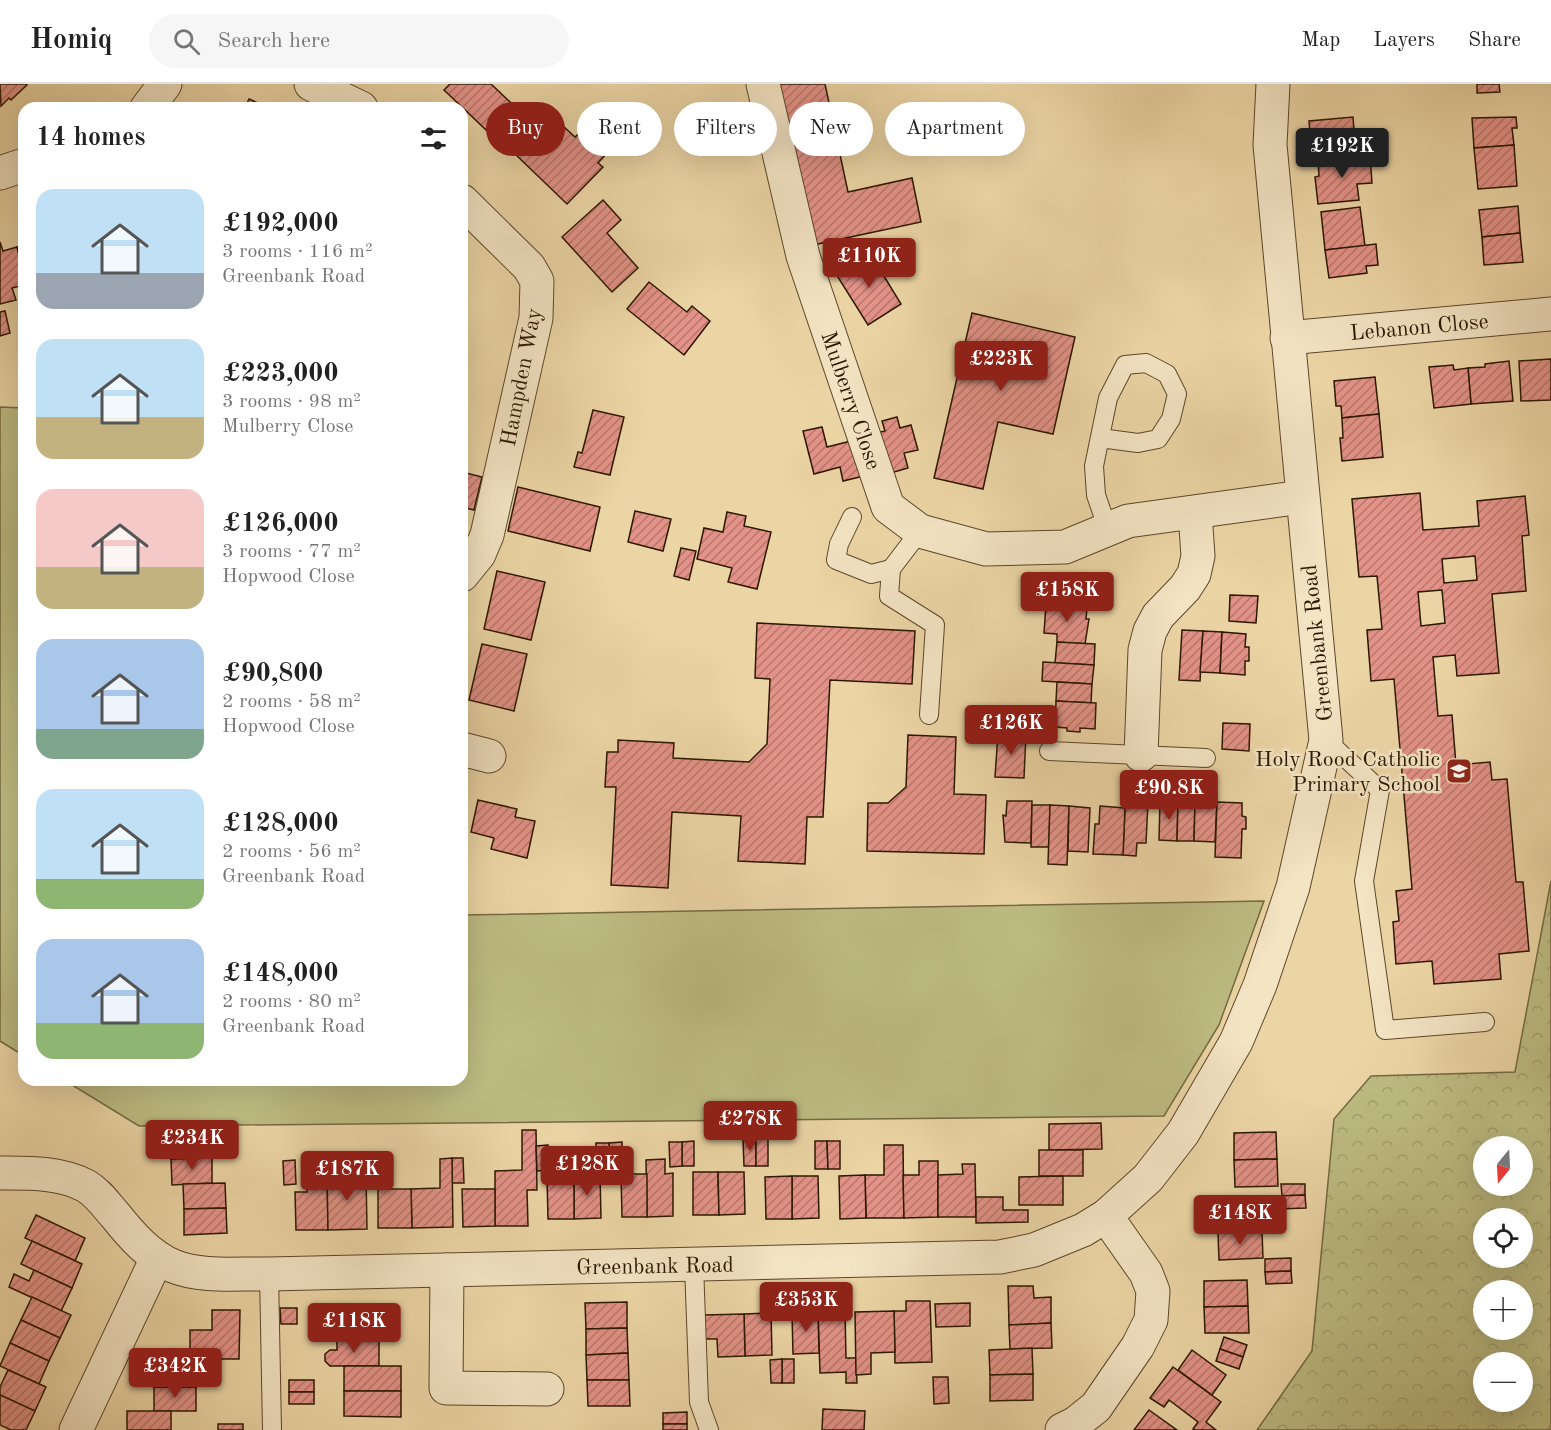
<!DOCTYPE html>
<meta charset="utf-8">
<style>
:root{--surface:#fff;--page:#f6f6f6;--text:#222;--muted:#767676;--line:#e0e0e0;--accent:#8f2418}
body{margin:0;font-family:"Old Standard TT",serif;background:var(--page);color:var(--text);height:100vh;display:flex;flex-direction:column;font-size:22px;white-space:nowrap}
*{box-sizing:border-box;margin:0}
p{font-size:20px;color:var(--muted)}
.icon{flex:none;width:33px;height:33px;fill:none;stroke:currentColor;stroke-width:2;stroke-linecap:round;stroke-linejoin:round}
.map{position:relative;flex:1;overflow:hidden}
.drawer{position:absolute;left:18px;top:18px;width:450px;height:984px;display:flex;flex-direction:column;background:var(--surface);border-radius:18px;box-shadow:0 6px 24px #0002}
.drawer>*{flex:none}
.hud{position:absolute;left:486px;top:18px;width:570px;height:54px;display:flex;gap:12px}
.needle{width:39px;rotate:198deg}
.controls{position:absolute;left:1473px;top:1052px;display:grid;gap:12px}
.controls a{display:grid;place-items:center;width:60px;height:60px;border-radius:50%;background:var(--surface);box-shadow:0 6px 24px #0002;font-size:30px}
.price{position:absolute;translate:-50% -51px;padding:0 14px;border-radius:6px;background:var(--accent);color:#fff;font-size:20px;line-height:39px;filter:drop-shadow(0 2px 3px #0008)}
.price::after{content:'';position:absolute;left:50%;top:36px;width:18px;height:14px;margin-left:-9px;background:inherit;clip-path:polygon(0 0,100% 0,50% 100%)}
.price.active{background:#222;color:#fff}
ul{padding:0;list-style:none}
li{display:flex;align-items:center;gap:18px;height:150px;padding:0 18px}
li span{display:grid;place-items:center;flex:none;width:168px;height:120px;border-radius:18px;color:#555}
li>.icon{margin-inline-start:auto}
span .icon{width:72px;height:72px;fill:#fffc;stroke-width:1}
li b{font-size:26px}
h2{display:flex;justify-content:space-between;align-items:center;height:72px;padding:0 18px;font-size:26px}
.pill{padding:0 21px;border-radius:27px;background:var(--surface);box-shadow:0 6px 24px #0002;font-size:21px;line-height:54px}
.pill.active{background:var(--accent);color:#fff}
header{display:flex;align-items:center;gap:36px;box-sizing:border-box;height:84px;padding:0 30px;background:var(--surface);border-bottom:2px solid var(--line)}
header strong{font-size:28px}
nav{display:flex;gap:33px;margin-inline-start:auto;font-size:21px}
.search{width:420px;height:54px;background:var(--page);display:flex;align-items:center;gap:15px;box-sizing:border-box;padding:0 21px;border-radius:33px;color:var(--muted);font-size:22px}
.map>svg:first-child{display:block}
.forest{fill:url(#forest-crowns);stroke:#746a42;stroke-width:1.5;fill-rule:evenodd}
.green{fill:#bdbc83;stroke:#746a42;stroke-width:1.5}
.building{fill:url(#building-hatch);stroke:#2c1701;stroke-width:1.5;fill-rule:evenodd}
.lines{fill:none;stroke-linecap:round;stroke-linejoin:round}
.lane-casing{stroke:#5c462a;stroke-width:20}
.street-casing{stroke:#5c462a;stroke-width:35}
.lane{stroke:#f3e4c4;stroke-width:18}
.street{stroke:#f3e4c4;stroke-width:33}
.labels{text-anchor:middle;stroke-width:5;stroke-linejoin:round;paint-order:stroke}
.street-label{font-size:22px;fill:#2c1701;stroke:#f3e4c4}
.poi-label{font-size:22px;fill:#2c1701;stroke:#f3e4c4;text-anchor:end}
</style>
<header>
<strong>Homiq</strong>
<div class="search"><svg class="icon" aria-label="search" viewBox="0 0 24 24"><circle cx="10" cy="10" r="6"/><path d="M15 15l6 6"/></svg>Search here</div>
<nav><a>Map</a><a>Layers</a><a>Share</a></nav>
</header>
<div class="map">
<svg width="1551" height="1346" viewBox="0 0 1551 1346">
<defs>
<pattern id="forest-crowns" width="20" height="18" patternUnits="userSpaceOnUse" patternTransform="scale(1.5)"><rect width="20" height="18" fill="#bdbc83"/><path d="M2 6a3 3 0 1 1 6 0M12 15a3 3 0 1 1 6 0" fill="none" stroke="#a3a16f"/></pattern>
<pattern id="building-hatch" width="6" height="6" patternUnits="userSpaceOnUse" patternTransform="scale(1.5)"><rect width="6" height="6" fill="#e39287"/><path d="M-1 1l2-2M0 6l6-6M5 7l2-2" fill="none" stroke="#b8766c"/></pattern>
</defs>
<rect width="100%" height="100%" fill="#ecd5a5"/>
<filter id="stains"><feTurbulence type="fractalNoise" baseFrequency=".00333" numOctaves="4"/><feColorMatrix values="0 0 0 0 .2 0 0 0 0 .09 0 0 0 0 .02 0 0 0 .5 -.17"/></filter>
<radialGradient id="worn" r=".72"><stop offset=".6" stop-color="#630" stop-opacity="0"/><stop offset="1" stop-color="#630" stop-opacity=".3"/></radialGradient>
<!-- forest -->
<path class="forest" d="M1551,797V1346H1257L1312,1267L1334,1035L1371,992L1515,988ZM1484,1062H1522V1101H1484ZM1484,1134H1522V1173H1484ZM1484,1206H1522V1245H1484ZM1484,1278H1522V1317H1484Z"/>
<!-- green -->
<g class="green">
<polygon points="0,323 24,324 24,972 0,957"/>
<polygon points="1264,817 1219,941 1164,1032 139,1042 64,996 462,996 462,831"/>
</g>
<!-- building -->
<g class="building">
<polygon points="0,0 26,0 27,1 11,16 9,14 1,22"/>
<polygon points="450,0 491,0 531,38 505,64 444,6"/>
<polygon points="775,0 825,0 848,108 912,94 921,138 813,161"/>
<polygon points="1477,0 1499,0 1500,8 1477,9"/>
<polygon points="249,15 269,24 245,24"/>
<polygon points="550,30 575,53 585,44 609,67 598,79 603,83 567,120 513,68"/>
<polygon points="1353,33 1356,73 1318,76 1316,62 1311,62 1309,37"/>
<polygon points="1516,33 1517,44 1512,44 1514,61 1474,64 1472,34"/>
<polygon points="1514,61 1517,102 1478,105 1474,64"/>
<polygon points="1370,72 1372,99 1357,100 1359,116 1318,120 1315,93 1319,92 1318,76"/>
<polygon points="603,116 621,136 607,149 638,184 612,208 562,153"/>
<polygon points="1518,122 1520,149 1482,153 1479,126"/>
<polygon points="1360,123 1365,162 1325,166 1321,128"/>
<polygon points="1520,149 1523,178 1484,181 1482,153"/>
<polygon points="0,158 3,167 17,163 24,191 24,201 12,204 16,216 0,220"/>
<polygon points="1376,160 1378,181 1366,182 1367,189 1329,194 1325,166"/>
<polygon points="24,162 24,191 17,163"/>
<polygon points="870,169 901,220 868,241 836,190"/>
<polygon points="649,198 687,228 692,222 710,237 684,271 627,225"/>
<polygon points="5,227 10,249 0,252 0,228"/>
<polygon points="972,229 1075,253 1053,350 998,338 983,405 934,394"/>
<polygon points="1551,275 1551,316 1521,317 1519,277"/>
<polygon points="1509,277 1513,317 1471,320 1468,284 1485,283 1485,280"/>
<polygon points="1453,281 1454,286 1468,284 1471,320 1434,324 1429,283"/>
<polygon points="1375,293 1379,330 1342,334 1341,322 1336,322 1334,297"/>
<polygon points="593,326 624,333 610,391 574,383 578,368 582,369"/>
<polygon points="1379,330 1383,373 1342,377 1340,354 1343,354 1342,334"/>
<polygon points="897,333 900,344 911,341 918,366 904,369 908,384 887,390 876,349 885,347 882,337"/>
<polygon points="822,343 827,363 855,356 864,392 843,397 840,383 814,390 803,347"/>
<polygon points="462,388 482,393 474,426 462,423"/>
<polygon points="518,403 600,423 590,467 508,447"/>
<path d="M1420,409L1423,446L1479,442L1477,417L1525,412L1529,451L1522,452L1526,507L1492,510L1499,589L1457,592L1455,571L1433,573L1438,632L1452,631L1456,681L1490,678L1492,696L1507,695L1516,798H1523L1529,867L1499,870L1501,895L1434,900L1432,877L1396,880L1393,838L1399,837L1396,807L1412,805L1394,595L1371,597L1367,546L1382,545L1377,492L1359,493L1352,415ZM1475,472L1477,496L1444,499L1442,475ZM1442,506L1445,539L1421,542L1418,508Z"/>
<polygon points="635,427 671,435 663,467 628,458"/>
<polygon points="727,428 746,432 744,442 771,448 757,505 728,498 732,484 697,475 704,444 723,448"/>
<polygon points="681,464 696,467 689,496 674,492"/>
<polygon points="497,487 545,498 531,556 484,545"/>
<polygon points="1230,511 1258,512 1256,539 1229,537"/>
<polygon points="1046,520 1087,524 1086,535 1089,535 1085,560 1057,558 1057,550 1044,549"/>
<polygon points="757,539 915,547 912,600 830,596 823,733 807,733 805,780 738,777 741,732 672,728 668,804 611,801 616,703 605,703 607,668 618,668 618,656 674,659 673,674 749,678 767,660 770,595 755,594"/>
<polygon points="1182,546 1203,547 1200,597 1179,596"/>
<polygon points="1203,547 1222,548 1220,589 1200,588"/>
<polygon points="1222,548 1246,550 1245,563 1249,563 1249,577 1245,577 1245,591 1220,589"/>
<polygon points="1057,558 1095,560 1094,581 1055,579"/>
<polygon points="482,560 527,570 514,627 469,616"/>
<polygon points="1043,578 1094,581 1092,600 1042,597"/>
<polygon points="1057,598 1092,600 1091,619 1056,617"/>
<polygon points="1056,617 1096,619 1095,645 1080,644 1080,648 1067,647 1067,644 1055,643"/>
<polygon points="1223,639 1250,640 1249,667 1222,665"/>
<polygon points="998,649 1026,650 1024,694 995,693"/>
<polygon points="908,651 956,653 954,710 986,711 984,770 867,767 868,719 888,719 906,703"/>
<polygon points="478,716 517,725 515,733 535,737 527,774 491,765 494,754 471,748"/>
<polygon points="1007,717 1032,717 1031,759 1005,758 1003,731 1006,732"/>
<polygon points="1135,717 1148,718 1146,759 1137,759 1136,772 1123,771 1125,724 1134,724"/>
<polygon points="1160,718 1178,718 1177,757 1159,756"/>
<polygon points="1178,718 1195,719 1194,757 1177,757"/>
<polygon points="1217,718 1215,758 1194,757 1195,719"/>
<polygon points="1217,718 1242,719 1242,732 1246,733 1246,745 1242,745 1241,774 1215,773"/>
<polygon points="1032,721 1050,721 1049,763 1031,763"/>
<polygon points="1050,721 1069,722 1067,781 1048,780"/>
<polygon points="1069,722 1090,724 1088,768 1068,767"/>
<polygon points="1100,722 1125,724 1123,771 1093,770 1095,740 1099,740"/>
<polygon points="1101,1039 1102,1065 1049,1066 1049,1040"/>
<polygon points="211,1046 212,1074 171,1075 171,1048"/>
<polygon points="522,1046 536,1046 537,1106 527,1106 528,1142 495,1142 495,1087 522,1086"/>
<polygon points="1276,1048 1277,1075 1234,1076 1234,1049"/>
<polygon points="743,1055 756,1055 756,1082 744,1082"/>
<rect x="756" y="1055" width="12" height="27"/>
<polygon points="694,1057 694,1082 682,1082 682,1058"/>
<polygon points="815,1057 827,1057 828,1085 815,1085"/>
<polygon points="827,1057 840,1057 840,1085 828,1085"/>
<polygon points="622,1058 622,1084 609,1084 609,1059"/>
<polygon points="669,1058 682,1058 682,1082 670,1083"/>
<polygon points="596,1059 609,1059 609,1084 596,1085"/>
<polygon points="548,1061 549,1086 537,1087 536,1062"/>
<polygon points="884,1061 903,1061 904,1134 866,1134 865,1091 884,1091"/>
<rect x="1039" y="1066" width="44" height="26"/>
<polygon points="212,1074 212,1099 172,1101 171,1075"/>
<polygon points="452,1074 463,1074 464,1099 452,1099"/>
<polygon points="452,1074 453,1143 412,1144 411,1105 440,1104 440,1075"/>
<polygon points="665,1075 665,1090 673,1089 673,1132 647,1133 646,1076"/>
<polygon points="1277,1075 1278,1102 1235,1103 1234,1076"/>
<polygon points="295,1076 296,1100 284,1101 283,1077"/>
<polygon points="370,1076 382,1076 382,1100 370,1101"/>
<polygon points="919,1077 938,1077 938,1133 904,1134 903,1091 919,1091"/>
<polygon points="962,1080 975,1080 976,1133 938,1133 938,1091 963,1090"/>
<polygon points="693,1088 718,1088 719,1131 693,1131"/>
<polygon points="718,1088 744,1088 745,1130 719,1131"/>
<polygon points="327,1090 328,1146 296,1146 295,1108 307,1108 307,1091"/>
<polygon points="327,1090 366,1090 367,1145 328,1146"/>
<polygon points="621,1090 647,1090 647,1133 622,1133"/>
<polygon points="574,1091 600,1091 601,1134 574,1135"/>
<polygon points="574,1091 574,1135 548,1135 547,1092"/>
<polygon points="865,1091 866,1134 840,1135 839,1092"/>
<polygon points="792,1092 818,1092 819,1134 792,1135"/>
<polygon points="792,1092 792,1135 766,1135 765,1093"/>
<polygon points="1063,1092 1063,1121 1019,1121 1019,1093"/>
<polygon points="225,1099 226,1124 184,1125 183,1100"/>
<polygon points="1281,1100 1305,1100 1305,1111 1282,1112"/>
<polygon points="378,1105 411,1105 412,1144 378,1144"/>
<polygon points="462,1105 495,1105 495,1142 463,1143"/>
<polygon points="1305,1111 1306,1124 1278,1125 1278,1112"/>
<polygon points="976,1113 1003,1113 1003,1126 1028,1126 1028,1138 976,1139"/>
<polygon points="1276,1122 1276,1147 1210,1149 1209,1124"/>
<polygon points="226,1124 227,1149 184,1151 184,1125"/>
<polygon points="36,1131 85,1154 75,1177 25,1154"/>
<polygon points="1262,1147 1263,1174 1219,1176 1218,1149"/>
<polygon points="32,1157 82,1180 72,1204 21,1180"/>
<polygon points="1291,1174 1291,1187 1265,1188 1265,1175"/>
<polygon points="34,1186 72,1204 61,1227 9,1203 14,1190 29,1197"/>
<polygon points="1291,1187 1292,1199 1266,1200 1265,1188"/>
<polygon points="1247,1196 1248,1222 1204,1223 1204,1197"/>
<polygon points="1008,1202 1033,1202 1034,1214 1051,1213 1051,1239 1009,1241"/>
<polygon points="32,1213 71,1231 60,1254 21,1236"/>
<polygon points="906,1217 930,1217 932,1278 895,1279 894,1227 906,1227"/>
<polygon points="627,1218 627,1244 586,1245 585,1219"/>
<polygon points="970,1219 970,1242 936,1243 935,1220"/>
<polygon points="321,1222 379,1223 379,1256 337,1256 337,1245 321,1245"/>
<polygon points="1248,1222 1249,1249 1205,1249 1204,1223"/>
<polygon points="280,1224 297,1224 297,1240 281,1240"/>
<polygon points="212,1226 240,1226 239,1275 212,1275 212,1269 190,1269 190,1246 212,1246"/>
<polygon points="845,1227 846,1274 856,1274 857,1299 846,1299 846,1288 820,1289 818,1228"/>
<polygon points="894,1227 895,1268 871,1269 871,1290 856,1291 855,1228"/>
<polygon points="818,1228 819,1269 793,1270 792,1229"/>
<polygon points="771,1229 772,1271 745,1272 744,1230"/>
<polygon points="744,1230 745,1272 718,1273 717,1255 705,1255 704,1231"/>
<polygon points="21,1236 60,1254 49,1277 10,1259"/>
<polygon points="1051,1239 1052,1264 1010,1265 1009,1241"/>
<polygon points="627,1244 628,1269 586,1271 586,1245"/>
<polygon points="1224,1253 1247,1261 1243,1273 1220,1265"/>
<polygon points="337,1256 379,1256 379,1282 330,1282 325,1277 325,1270 330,1266 337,1266"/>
<polygon points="10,1259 49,1277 39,1300 0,1282"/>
<polygon points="1032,1264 1033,1290 990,1291 989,1266"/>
<polygon points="1220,1265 1243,1273 1239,1285 1216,1277"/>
<polygon points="1192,1266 1226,1291 1212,1311 1178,1286"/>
<polygon points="628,1269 629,1296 587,1296 586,1271"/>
<rect x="782" y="1275" width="12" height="24"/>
<polygon points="782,1275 782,1299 771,1299 770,1276"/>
<rect x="154" y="1277" width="42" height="26"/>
<rect x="344" y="1282" width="57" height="25"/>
<polygon points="1173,1283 1221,1318 1206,1338 1216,1346 1195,1346 1193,1345 1198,1338 1169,1316 1164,1323 1150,1314"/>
<polygon points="8,1286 46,1303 35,1327 0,1311 0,1303"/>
<polygon points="1033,1290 1033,1316 990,1317 990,1291"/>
<polygon points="933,1293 948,1293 949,1319 934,1320"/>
<rect x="289" y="1296" width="25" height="12"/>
<polygon points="587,1296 629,1296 630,1322 588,1322"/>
<rect x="154" y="1303" width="42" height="24"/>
<polygon points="344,1307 401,1307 401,1333 344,1332"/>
<rect x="289" y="1308" width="25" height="12"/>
<polygon points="0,1311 35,1327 26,1346 11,1346 0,1341"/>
<polygon points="823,1325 865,1327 864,1346 822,1346"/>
<polygon points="1149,1326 1177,1346 1134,1346"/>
<rect x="127" y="1327" width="44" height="19"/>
<polygon points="687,1328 687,1340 663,1340 663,1329"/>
<rect x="218" y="1340" width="25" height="6"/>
<rect x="663" y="1340" width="24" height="6"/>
</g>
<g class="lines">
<!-- lane casing -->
<g class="lane-casing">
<g id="lane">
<polyline points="1100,354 1138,359 1158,355 1171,335 1177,310 1167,290 1146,279 1125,281 1108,314 1094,382 1096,411 1108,446"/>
<polyline points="852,433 839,460 836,476 871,490 891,485"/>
<polyline points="920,447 891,485 889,512 935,541 929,631"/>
<polyline points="1326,656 1380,706 1364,797 1385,946 1485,938"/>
<polyline points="1049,667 1206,674"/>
<polyline points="694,1181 699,1318 709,1346"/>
<polyline points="269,1190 272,1346"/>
</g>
</g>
<!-- street casing -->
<g class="street-casing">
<g id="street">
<polyline points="311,0 361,24"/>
<polyline points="763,0 803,172 888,423 920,447 986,465 1065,463 1128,437 1302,413"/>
<polyline points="147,24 165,0"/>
<polyline points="0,89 24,81"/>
<polyline points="462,117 529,183 537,197 536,234 487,451 479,470 462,491"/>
<polyline points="1287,254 1551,230"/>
<polyline points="462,665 489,672"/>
<polyline points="1141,671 1145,566 1150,547 1158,532 1185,504 1194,490 1198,472 1195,429"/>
<path d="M0,1089C28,1089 61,1088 86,1102C98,1109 106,1121 115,1131C131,1151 149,1172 173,1182C202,1194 239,1189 269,1190L1000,1173L1034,1166L1083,1146L1106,1132L1148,1094L1183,1049L1236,958L1260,901L1293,803L1326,656L1270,61L1273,0"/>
<polyline points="447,1186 446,1304 547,1305"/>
<polyline points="76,1346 157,1174"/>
<polyline points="1062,1346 1076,1339 1096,1323 1138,1262 1151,1236 1153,1207 1146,1189 1106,1132"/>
</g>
</g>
<!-- lane -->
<use href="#lane" class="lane"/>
<!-- street -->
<use href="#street" class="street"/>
</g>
<!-- icons -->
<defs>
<g id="school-square" transform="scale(1.35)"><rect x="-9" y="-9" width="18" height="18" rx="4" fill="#8f2418" stroke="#f3e4c4"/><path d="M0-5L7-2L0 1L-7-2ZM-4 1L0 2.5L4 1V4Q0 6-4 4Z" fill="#fff"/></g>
</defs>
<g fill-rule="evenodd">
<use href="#school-square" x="1459" y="687"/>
</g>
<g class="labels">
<!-- street labels -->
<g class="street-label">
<text transform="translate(1419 242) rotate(-5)" y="8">Lebanon Close</text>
<text transform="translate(520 293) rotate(-79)" y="8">Hampden Way</text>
<text transform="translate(852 316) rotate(71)" y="8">Mulberry Close</text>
<text transform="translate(1316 559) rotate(-96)" y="8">Greenbank Road</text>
<text transform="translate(655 1181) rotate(-1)" y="8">Greenbank Road</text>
</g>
<!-- poi labels -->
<g class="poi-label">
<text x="1440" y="682">Holy Rood Catholic<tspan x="1440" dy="25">Primary School</tspan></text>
</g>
</g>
<rect width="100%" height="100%" filter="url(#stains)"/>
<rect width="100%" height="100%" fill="url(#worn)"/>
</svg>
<div class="controls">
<a><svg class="needle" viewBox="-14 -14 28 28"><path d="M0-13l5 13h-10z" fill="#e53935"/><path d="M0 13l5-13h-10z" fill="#767676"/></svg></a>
<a><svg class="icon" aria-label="locate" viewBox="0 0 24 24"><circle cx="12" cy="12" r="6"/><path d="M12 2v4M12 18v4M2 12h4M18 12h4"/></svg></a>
<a>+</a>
<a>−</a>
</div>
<b class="price active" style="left:1342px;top:95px">£192K</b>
<b class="price" style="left:869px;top:205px">£110K</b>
<b class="price" style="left:1001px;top:308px">£223K</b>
<b class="price" style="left:1067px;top:539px">£158K</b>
<b class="price" style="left:1011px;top:672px">£126K</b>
<b class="price" style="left:1169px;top:737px">£90.8K</b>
<b class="price" style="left:750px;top:1068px">£278K</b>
<b class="price" style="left:192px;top:1087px">£234K</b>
<b class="price" style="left:587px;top:1113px">£128K</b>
<b class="price" style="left:347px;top:1118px">£187K</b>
<b class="price" style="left:1240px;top:1162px">£148K</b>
<b class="price" style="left:806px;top:1249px">£353K</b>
<b class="price" style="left:354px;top:1270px">£118K</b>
<b class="price" style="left:175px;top:1315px">£342K</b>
<div class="hud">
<a class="pill active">Buy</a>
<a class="pill">Rent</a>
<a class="pill">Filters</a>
<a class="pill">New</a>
<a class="pill">Apartment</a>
</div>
<section class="drawer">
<h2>14 homes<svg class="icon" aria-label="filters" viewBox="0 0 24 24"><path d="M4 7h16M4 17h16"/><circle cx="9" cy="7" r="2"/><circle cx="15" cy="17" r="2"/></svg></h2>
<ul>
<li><span style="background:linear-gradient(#bfe0f5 70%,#9aa5b1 0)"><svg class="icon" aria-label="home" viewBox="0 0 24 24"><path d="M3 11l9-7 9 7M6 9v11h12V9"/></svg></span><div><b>£192,000</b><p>3 rooms · 116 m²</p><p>Greenbank Road</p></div></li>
<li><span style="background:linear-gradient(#bfe0f5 65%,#c2b280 0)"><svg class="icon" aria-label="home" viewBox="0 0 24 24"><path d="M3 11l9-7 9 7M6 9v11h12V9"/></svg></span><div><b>£223,000</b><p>3 rooms · 98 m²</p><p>Mulberry Close</p></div></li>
<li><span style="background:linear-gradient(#f6c9c9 65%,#c2b280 0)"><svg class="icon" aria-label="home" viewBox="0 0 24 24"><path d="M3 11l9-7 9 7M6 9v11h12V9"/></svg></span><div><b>£126,000</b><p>3 rooms · 77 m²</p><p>Hopwood Close</p></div></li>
<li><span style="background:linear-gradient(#a9c7e8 75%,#7fa58c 0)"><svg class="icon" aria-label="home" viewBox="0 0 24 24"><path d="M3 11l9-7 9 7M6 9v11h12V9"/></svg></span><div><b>£90,800</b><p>2 rooms · 58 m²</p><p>Hopwood Close</p></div></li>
<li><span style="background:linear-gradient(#bfe0f5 75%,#8fb573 0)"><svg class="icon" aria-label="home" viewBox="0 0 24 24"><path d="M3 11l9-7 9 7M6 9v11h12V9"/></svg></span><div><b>£128,000</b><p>2 rooms · 56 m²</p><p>Greenbank Road</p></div></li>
<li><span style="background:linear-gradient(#a9c7e8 70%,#8fb573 0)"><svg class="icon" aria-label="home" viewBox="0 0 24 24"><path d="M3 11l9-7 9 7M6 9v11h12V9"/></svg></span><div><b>£148,000</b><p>2 rooms · 80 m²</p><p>Greenbank Road</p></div></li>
</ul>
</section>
</div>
